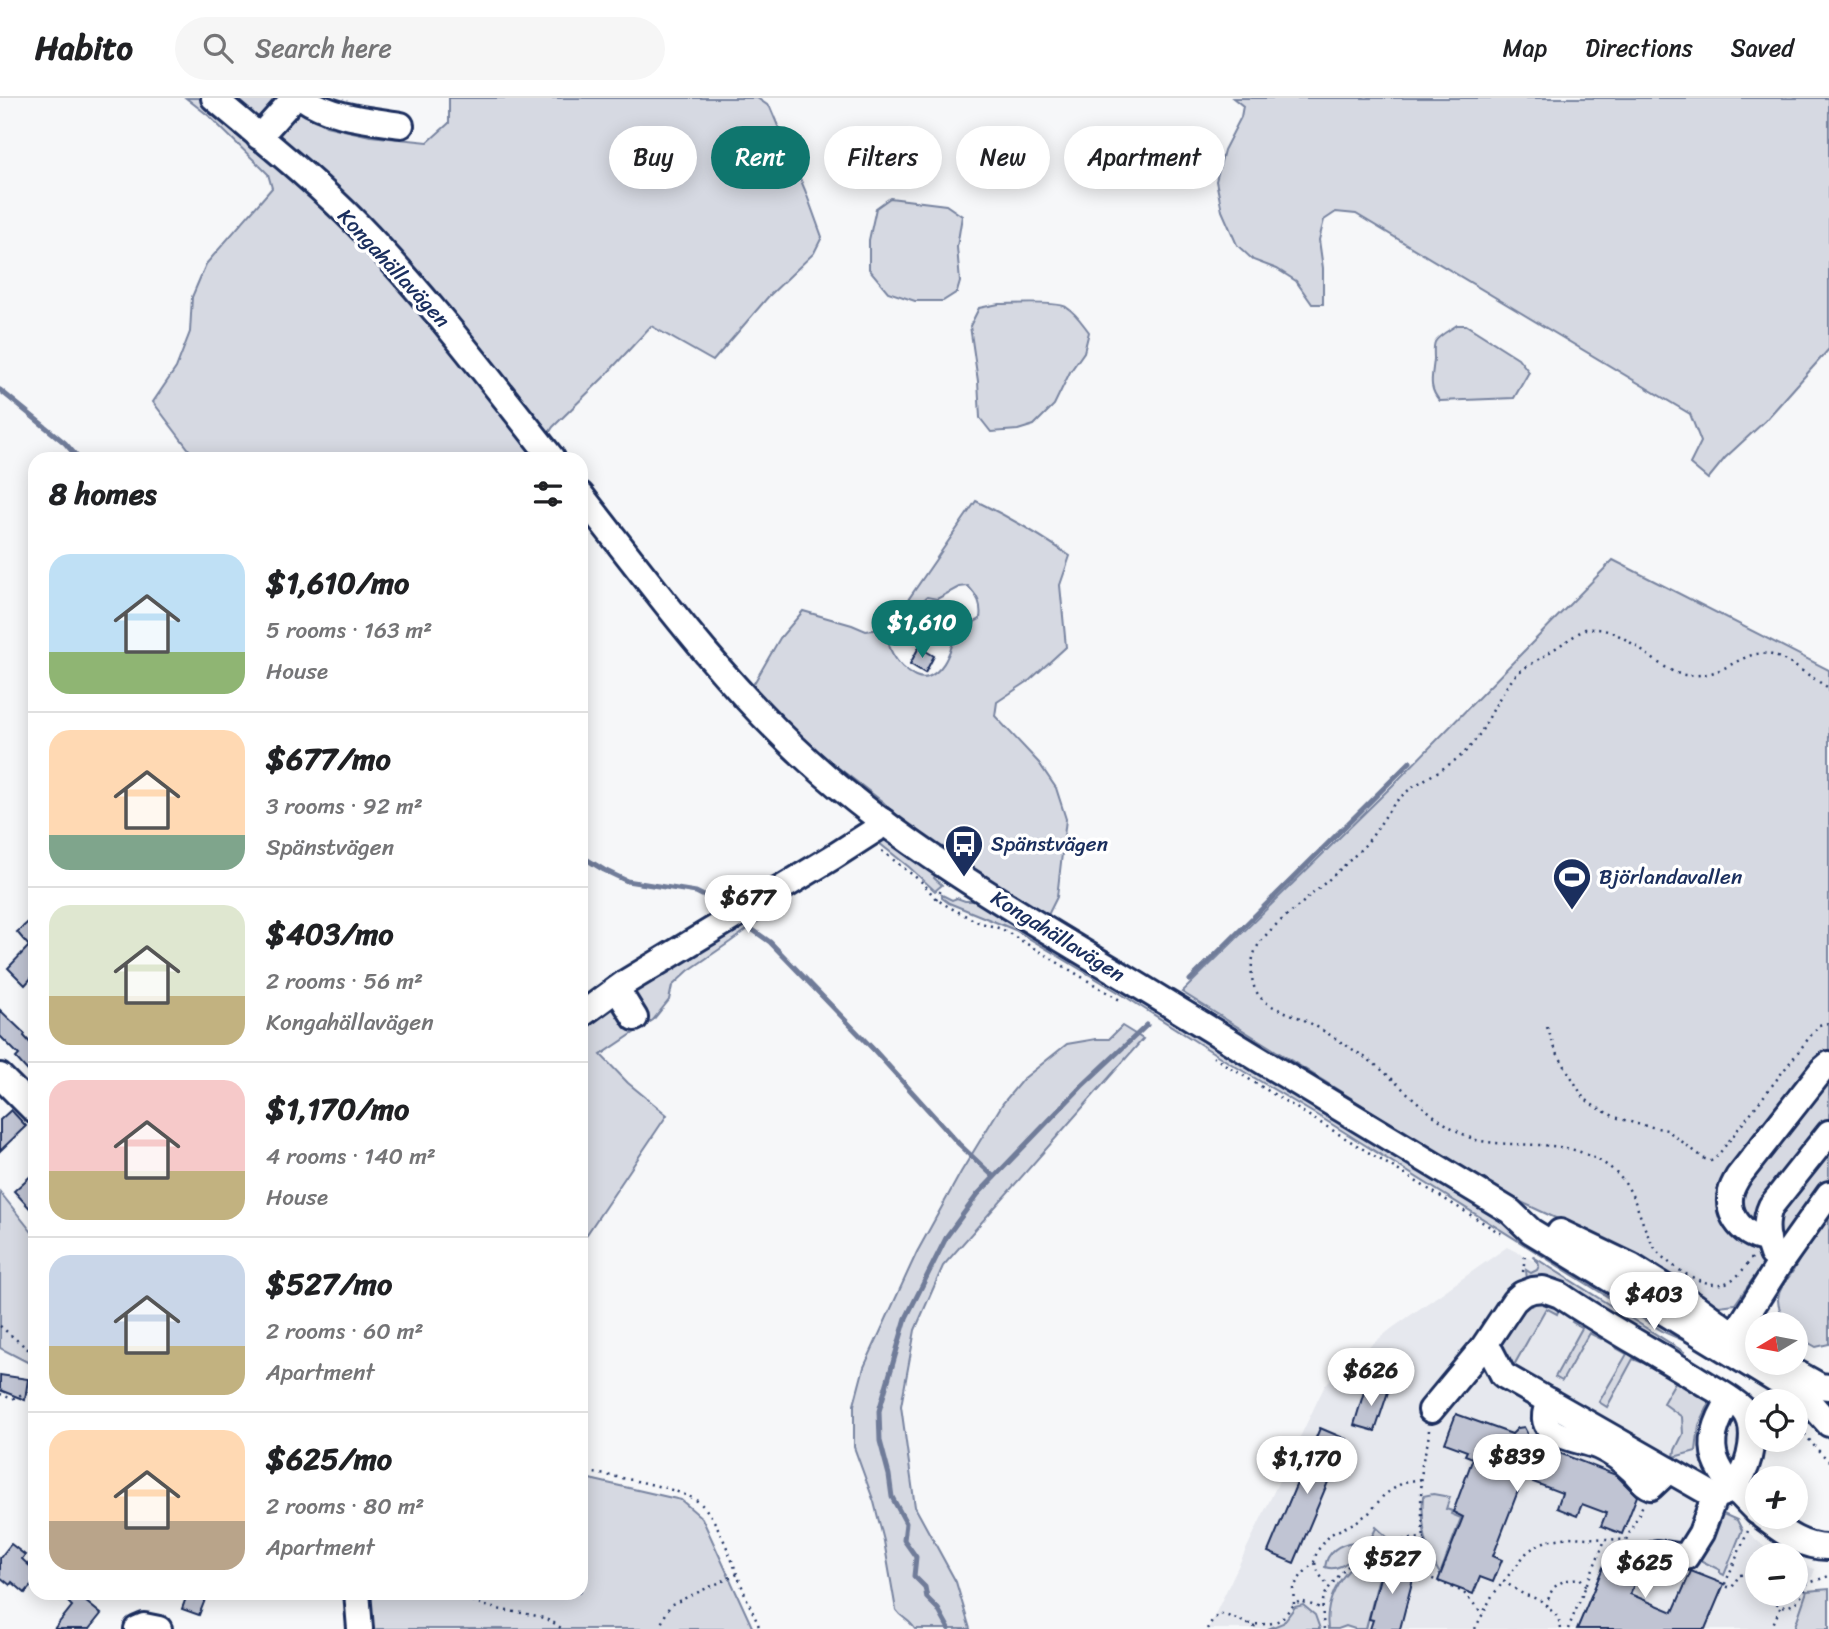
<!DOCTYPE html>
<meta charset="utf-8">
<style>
:root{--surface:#fff;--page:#f6f6f6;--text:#202124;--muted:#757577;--line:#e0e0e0;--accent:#0f766e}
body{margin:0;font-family:Sriracha,sans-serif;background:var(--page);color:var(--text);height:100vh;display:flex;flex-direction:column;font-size:26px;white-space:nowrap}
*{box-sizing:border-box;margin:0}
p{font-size:23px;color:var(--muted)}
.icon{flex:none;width:38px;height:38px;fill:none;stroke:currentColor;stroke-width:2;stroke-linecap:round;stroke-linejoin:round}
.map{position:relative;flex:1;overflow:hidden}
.panel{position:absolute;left:28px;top:354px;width:560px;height:1148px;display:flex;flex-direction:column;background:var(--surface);border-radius:21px;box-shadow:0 4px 18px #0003}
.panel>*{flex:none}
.guide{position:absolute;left:609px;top:28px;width:665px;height:63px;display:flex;gap:14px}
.needle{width:46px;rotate:260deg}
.buttons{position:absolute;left:1745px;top:1214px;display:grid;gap:14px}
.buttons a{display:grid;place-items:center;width:63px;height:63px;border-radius:50%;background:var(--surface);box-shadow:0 4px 18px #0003;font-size:35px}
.price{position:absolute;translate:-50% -60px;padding:0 16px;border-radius:24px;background:#fff;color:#222;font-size:23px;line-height:46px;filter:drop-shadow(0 2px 4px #0008)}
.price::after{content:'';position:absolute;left:50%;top:42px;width:21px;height:16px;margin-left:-10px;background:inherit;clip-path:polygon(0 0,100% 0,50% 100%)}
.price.selected{background:var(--accent);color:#fff}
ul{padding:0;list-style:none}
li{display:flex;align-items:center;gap:21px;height:175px;padding:0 21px}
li+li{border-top:2px solid var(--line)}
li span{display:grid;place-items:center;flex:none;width:196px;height:140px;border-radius:21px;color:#555}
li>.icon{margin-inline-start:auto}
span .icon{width:84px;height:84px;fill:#fffc;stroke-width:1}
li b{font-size:30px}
h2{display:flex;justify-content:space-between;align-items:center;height:84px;padding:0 21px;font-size:30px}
.pill{padding:0 24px;border-radius:32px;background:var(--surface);box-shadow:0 4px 18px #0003;font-size:24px;line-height:63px}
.pill.selected{background:var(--accent);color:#fff}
header{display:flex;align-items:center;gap:42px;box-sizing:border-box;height:98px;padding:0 35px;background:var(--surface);border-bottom:2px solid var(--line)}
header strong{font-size:33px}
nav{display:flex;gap:38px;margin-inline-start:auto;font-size:24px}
.search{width:490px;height:63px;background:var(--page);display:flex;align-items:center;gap:18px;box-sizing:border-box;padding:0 24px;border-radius:38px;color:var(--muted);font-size:26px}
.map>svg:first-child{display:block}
.built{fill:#e6e8ee}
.green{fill:#d6d9e2;stroke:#7884a0;stroke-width:2;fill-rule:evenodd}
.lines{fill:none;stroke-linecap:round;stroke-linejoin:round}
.stream{stroke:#707c99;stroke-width:5}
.building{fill:#c0c4d3;stroke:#1b2f5e;stroke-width:2}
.minor-casing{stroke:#1b2f5e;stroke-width:30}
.path{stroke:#1b2f5e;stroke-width:2.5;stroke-dasharray:2 5;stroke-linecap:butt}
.minor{stroke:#fff;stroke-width:24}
.labels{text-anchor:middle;stroke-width:7;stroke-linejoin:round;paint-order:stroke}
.street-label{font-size:21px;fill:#1b2f5e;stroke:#fff}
.poi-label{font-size:21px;fill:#1b2f5e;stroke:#fff;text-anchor:start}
</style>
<header>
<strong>Habito</strong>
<div class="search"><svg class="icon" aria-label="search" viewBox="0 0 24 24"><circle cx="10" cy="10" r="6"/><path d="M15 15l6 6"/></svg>Search here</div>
<nav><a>Map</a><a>Directions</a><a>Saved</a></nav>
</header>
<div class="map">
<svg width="1829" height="1531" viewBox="0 0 1829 1531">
<rect width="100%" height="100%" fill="#f6f7f9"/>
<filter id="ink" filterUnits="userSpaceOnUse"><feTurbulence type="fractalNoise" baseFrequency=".0143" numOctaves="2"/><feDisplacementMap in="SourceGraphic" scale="14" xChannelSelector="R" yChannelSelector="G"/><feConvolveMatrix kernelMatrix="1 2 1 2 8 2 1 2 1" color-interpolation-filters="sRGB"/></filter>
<g filter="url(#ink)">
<!-- built -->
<polygon class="built" points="1507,1149 1534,1163 1751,1299 1757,1307 1757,1342 1764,1342 1724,1418 1741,1428 1769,1453 1780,1458 1757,1458 1757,1496 1796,1496 1796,1465 1815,1471 1794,1531 1208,1531 1325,1287 1343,1270 1391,1231"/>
<!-- green -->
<g class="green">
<polygon points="186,0 200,0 300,87 311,65 232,0 287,0 303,13 326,28 370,38 428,44 449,25 449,0 757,0 770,9 805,92 822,139 814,155 768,199 713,263 651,228 603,280 553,329 533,360 193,360 190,353 153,304 176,270 190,234 192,199 206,166 272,90 268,76 209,18"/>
<polygon points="1233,0 1829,0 1829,251 1765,323 1725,360 1708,381 1690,366 1701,344 1690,316 1356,116 1336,114 1324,122 1319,142 1323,170 1323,206 1312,206 1296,183 1277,171 1253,162 1237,147 1222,113 1216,83 1224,52 1241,19 1243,8"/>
<polygon points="890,100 946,107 962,118 957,149 960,184 957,194 943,203 915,203 888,194 869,171 869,142 876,110"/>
<path d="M999,206C1013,206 1055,203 1066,209C1076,215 1082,225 1089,234L1084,254L1070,274L1054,307L1034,327L1018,332L991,334L980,320L978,283L970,228L979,210Z"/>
<path d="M1457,227H1466L1518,260L1529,274L1514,300L1440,303C1427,289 1433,277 1434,261C1434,255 1433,249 1435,244C1439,237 1450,232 1457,227Z"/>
<path d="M976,403C1009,419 1040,437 1070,458L1060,487L1066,549L1030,582L997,604L995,618L1039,665L1056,690L1066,721L1057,799L1046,821L907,728L883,704L810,648L757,594L753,587L780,540L803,513L852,527L866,533L880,531L901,512ZM968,488C978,499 982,506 980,521C974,525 962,529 957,535C955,537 954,541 953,545C948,558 943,573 928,579C913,585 888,558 889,543C890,529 916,508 927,499L937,501L959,489Z"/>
<polygon points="1613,462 1829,572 1829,1081 1772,1154 1735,1206 1719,1208 1693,1196 1590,1136 1521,1104 1448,1061 1182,894 1393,687"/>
<polygon points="882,740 886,740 935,778 934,780 942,787 935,793 909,769 879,745 877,742"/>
<polygon points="817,781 730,844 688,873 672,888 669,902 653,922 601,957 628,985 667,1017 581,1145 581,928 599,913"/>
<polygon points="942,797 952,802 957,800 965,803 974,803 1012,820 1385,1048 1694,1244 1689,1245 1664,1234 1325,1022 1228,964 1118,894 1015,832 949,805 942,800"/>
<path d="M1122,928L1143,941L943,1168L915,1232L901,1308L915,1409L956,1484L970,1531H915C909,1521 902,1521 896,1512L884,1443L874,1404L854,1349V1307L864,1269L917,1154L961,1074L1003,1005L1022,982L1067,946L1096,941H1109Z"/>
<polygon points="0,1094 35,1138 35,1268 0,1250"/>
<path d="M1829,1109V1246L1816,1249L1802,1241L1796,1234V1227H1789C1784,1219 1778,1212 1778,1202C1778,1191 1788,1181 1793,1173C1806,1151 1814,1130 1829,1109Z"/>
<polygon points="1532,1158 1684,1254 1680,1263 1527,1182 1526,1172 1531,1175 1537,1172 1539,1168 1538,1164"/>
<polygon points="1543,1201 1559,1211 1557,1216 1546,1210 1513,1269 1526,1284 1500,1257 1499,1248 1520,1209"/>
<polygon points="1574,1221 1603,1237 1601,1241 1589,1235 1562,1283 1555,1279 1582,1230 1572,1224"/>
<polygon points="1619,1246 1648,1263 1646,1266 1633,1261 1607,1309 1599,1304 1627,1256 1616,1250"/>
<polygon points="1678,1279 1713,1298 1699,1327 1696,1353 1674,1359 1675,1352 1683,1336 1682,1319 1663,1305"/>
<polygon points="581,1379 681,1402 702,1420 753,1531 369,1531 365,1495 581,1494"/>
<path d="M1433,1396L1450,1399L1446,1411L1452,1413L1451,1416L1461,1420L1440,1476C1426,1453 1421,1425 1423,1398Z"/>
<polygon points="1721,1415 1737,1422 1742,1432 1724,1477 1720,1475 1720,1472 1700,1462"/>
<path d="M1376,1429L1389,1441C1381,1444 1373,1446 1366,1450C1353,1457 1342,1475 1325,1469C1327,1454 1339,1446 1354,1444C1360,1443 1366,1444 1371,1439C1373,1437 1376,1431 1376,1429Z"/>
<path d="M1404,1446L1405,1453L1391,1456L1384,1459L1366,1531H1355L1346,1528L1338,1531H1328C1322,1489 1362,1446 1404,1446Z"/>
<polygon points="1829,1491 1829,1531 1794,1531 1807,1493"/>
<polygon points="1303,1507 1315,1517 1320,1531 1268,1531 1283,1525 1295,1509"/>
</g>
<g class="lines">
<!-- stream -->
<g class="stream">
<polyline points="0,292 65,345 78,360"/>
<polyline points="581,758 604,772 627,783 696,794 722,807"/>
<polyline points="743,825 770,844 875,953 959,1046 994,1079"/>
<polyline points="1190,882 1410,664"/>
<polyline points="949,1531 938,1511 927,1500 925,1489 914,1478 916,1459 904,1442 906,1425 892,1399 889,1377 880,1343 879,1313 906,1220 947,1138 978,1096 1082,988 1147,927"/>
</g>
</g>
<!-- building -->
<g class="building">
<polygon points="919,549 934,558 925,575 910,566"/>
<polygon points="35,818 35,876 25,887 8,870 29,848 17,834"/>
<polygon points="0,912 25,936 24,938 35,950 35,981 16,960 19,957 0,938"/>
<polygon points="11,1012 26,1028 0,1053 0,1022"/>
<polygon points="35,1074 35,1116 14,1093"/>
<polygon points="0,1277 28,1281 25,1302 0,1292"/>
<polygon points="1366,1287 1388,1294 1375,1333 1354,1327"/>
<polygon points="1456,1316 1512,1336 1518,1330 1524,1329 1527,1335 1526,1342 1616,1377 1637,1398 1622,1436 1601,1428 1606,1415 1582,1406 1577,1418 1557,1410 1562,1395 1523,1380 1493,1458 1502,1462 1493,1484 1480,1479 1473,1496 1438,1483 1463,1419 1453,1414 1473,1360 1465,1357 1467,1353 1445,1345"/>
<polygon points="1320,1330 1346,1341 1294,1465 1268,1454"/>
<polygon points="11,1446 25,1457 22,1461 35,1473 35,1483 25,1495 12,1484 10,1487 0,1479 0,1460"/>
<polygon points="1612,1448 1644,1462 1630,1496 1673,1514 1691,1473 1724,1486 1705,1531 1577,1531"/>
<polygon points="1385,1461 1416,1469 1400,1531 1370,1531 1373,1522 1369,1521"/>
<polygon points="58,1494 74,1494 101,1516 89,1531 54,1531 72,1508"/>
<polygon points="188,1494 208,1494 199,1517 182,1511"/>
</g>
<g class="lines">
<!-- minor casing -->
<g class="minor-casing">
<g id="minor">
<path d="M214,0C262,41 313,81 358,127C429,200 489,281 552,360"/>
<path d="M303,0C330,19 369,22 401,27"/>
<polyline points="259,39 294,0"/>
<path d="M581,397C653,489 723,585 809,663C905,750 1018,815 1128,881C1255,959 1382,1036 1510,1113L1531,1133L1790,1291L1811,1306L1829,1326"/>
<polyline points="617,891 635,920"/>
<polyline points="581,917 626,884 833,759 875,732 883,723"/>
<polyline points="0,978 35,1013"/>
<polyline points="1560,1134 1631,1168 1695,1208 1734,1237 1757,1252"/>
<path d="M1768,1141C1745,1140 1725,1118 1731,1094C1732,1089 1735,1084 1738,1079L1822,972L1829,966"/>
<path d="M1772,1156C1766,1140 1764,1123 1771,1108L1829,1035"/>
<polyline points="1726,1250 1780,1165 1829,1096"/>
<polyline points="1779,1265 1820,1288 1829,1289"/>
<path d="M1730,1302C1695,1354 1720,1376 1757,1414"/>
<path d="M1549,1303C1546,1311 1542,1321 1548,1329C1557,1340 1586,1343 1599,1349C1610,1354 1622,1362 1631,1371C1638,1377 1642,1386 1651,1389L1669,1372"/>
<path d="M1431,1312L1484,1248L1514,1203L1522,1196L1533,1192L1543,1191L1560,1197C1605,1228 1653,1253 1699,1282C1712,1290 1734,1301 1744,1312C1759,1330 1750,1366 1738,1384C1732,1393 1721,1399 1711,1396L1503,1277L1491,1254L1484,1248"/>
<path d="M1763,1419C1783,1434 1803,1450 1829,1449"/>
<polyline points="1657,1455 1686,1459 1701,1435 1715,1397"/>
<polyline points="357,1494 360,1531"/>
<polyline points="137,1531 144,1528 159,1531"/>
</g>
</g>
<!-- path -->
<g class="path">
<polyline points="882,753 923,785 936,801 949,809 978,824 1002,831 1120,902"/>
<polyline points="936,801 943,789"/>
<polyline points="1547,929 1556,953 1583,999 1594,1008 1615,1019 1637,1026 1667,1032 1705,1061 1711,1063 1715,1061 1819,927 1829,925"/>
<polyline points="1213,959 1505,1138"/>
<path d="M1752,1160C1745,1169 1739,1179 1728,1184C1708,1194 1666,1167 1655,1150C1641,1129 1639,1104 1624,1084C1613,1069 1600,1062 1583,1055C1550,1042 1511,1050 1476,1042C1471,1041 1466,1037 1461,1035C1428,1018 1405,991 1377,968C1368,961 1358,955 1349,949C1333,939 1317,928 1300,920C1278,910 1255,907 1252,879C1251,869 1252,860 1256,851C1266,833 1284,820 1300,807C1321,788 1343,770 1363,749C1378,734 1387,710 1404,696C1423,680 1447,671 1465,654C1486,634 1493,605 1511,583C1518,573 1528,568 1538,562C1553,552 1569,541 1585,531C1615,528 1633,547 1656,563C1663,568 1672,574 1680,576C1690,579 1708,577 1717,573C1732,568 1751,552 1768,556C1785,559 1813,581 1829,590"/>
<polyline points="1523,1174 1525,1157 1527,1154"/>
<polyline points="0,1228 35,1257"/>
<polyline points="0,1296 12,1301 35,1290"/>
<polyline points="1796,1325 1815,1349 1829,1363"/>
<polyline points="1429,1332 1428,1344 1422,1365 1421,1400 1423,1435 1431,1467 1428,1479 1463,1494 1483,1516"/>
<path d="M581,1373C608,1377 681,1389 700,1405C720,1423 733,1467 743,1491C748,1505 755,1518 760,1531"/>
<polyline points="1748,1433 1724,1488 1732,1490 1739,1477 1757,1475"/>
<polyline points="1315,1465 1319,1476 1329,1489"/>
<polyline points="1503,1483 1523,1496 1540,1502 1558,1519 1561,1531"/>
<polyline points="1806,1486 1829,1478"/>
<path d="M446,1494L451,1495C465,1500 479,1506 493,1510C517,1516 543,1514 562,1531"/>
<path d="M1766,1496C1770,1499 1776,1506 1781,1508C1792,1511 1801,1500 1805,1492L1802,1479L1796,1471"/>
<polyline points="477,1504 478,1494"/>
<polyline points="1294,1506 1293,1490 1301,1478 1314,1464 1317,1453 1331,1436 1356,1424 1370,1414 1384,1397 1404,1384 1422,1381"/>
<path d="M1547,1508C1550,1487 1560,1482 1580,1480L1586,1488"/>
<path d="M1249,1526C1261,1526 1274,1528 1283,1519C1290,1512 1292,1506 1301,1503L1323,1511"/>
<polyline points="662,1531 661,1526 670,1507 738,1476"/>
<polyline points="1207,1531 1213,1521 1221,1516 1237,1521 1259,1531"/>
<path d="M1324,1531C1323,1522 1322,1512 1323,1503C1325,1494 1331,1487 1337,1480C1360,1452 1389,1441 1425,1440"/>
<polyline points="1475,1531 1492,1498 1528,1453 1546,1443 1569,1439 1626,1442 1643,1407"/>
<polyline points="1568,1531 1605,1442"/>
<polyline points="1771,1531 1781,1508"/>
</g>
<!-- minor -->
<use href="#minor" class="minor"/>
</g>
</g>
<!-- icons -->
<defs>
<g id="bus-pin" transform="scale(2.0125)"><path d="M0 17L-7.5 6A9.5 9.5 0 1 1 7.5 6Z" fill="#1b2f5e" stroke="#fff"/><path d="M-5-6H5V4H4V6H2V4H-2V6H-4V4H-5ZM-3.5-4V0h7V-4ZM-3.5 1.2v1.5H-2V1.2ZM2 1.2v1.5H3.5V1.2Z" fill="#fff"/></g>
<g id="stadium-pin" transform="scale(2.0125)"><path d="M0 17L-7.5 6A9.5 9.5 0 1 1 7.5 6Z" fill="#1b2f5e" stroke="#fff"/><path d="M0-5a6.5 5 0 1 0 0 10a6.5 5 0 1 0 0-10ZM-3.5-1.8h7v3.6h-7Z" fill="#fff"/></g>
</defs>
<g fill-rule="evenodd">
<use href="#bus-pin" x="964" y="746"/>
<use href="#stadium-pin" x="1572" y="779"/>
</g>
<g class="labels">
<!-- street labels -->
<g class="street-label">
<text transform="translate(394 170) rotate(47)" y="7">Kongahällavägen</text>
<text transform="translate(1058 838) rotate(32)" y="7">Kongahällavägen</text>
</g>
<!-- poi labels -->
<g class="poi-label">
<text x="991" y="753">Spänstvägen</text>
<text x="1599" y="786">Björlandavallen</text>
</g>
</g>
</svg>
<div class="buttons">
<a><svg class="needle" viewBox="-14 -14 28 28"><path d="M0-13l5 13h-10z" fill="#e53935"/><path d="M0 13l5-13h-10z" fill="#757577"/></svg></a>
<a><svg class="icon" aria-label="locate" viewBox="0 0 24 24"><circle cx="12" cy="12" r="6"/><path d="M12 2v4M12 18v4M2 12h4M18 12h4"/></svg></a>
<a>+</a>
<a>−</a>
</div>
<b class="price selected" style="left:922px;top:562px">$1,610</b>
<b class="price" style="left:748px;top:837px">$677</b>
<b class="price" style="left:1654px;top:1234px">$403</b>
<b class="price" style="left:1371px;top:1310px">$626</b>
<b class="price" style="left:1517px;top:1396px">$839</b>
<b class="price" style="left:1307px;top:1398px">$1,170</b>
<b class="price" style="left:1392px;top:1498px">$527</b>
<b class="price" style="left:1645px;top:1502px">$625</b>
<div class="guide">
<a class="pill">Buy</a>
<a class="pill selected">Rent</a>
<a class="pill">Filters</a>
<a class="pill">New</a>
<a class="pill">Apartment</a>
</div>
<section class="panel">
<h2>8 homes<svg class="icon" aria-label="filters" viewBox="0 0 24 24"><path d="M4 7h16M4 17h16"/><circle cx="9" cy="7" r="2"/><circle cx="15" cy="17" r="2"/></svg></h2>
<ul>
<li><span style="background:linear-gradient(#bfe0f5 70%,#8fb573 0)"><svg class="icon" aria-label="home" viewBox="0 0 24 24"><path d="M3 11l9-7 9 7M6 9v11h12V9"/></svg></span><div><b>$1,610/mo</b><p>5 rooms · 163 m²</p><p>House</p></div></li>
<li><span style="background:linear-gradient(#ffd9b3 75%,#7fa58c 0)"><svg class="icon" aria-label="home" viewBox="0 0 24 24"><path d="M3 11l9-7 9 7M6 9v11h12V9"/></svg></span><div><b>$677/mo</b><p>3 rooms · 92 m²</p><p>Spänstvägen</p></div></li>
<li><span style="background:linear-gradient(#dfe7d0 65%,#c2b280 0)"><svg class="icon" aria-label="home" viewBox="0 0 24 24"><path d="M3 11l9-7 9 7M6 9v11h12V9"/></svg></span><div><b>$403/mo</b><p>2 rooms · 56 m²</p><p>Kongahällavägen</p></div></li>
<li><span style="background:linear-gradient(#f6c9c9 65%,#c2b280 0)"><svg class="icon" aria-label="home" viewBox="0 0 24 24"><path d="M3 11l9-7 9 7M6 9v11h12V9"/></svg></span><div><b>$1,170/mo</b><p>4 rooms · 140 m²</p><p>House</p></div></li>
<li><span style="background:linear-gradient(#c9d6e8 65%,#c2b280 0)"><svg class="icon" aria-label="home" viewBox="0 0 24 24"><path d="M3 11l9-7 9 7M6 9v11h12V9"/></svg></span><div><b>$527/mo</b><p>2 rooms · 60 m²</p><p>Apartment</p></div></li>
<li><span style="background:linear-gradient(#ffd9b3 65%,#b9a48a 0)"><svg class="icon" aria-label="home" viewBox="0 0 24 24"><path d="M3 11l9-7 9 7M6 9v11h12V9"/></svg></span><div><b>$625/mo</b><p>2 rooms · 80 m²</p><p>Apartment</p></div></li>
</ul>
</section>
</div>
